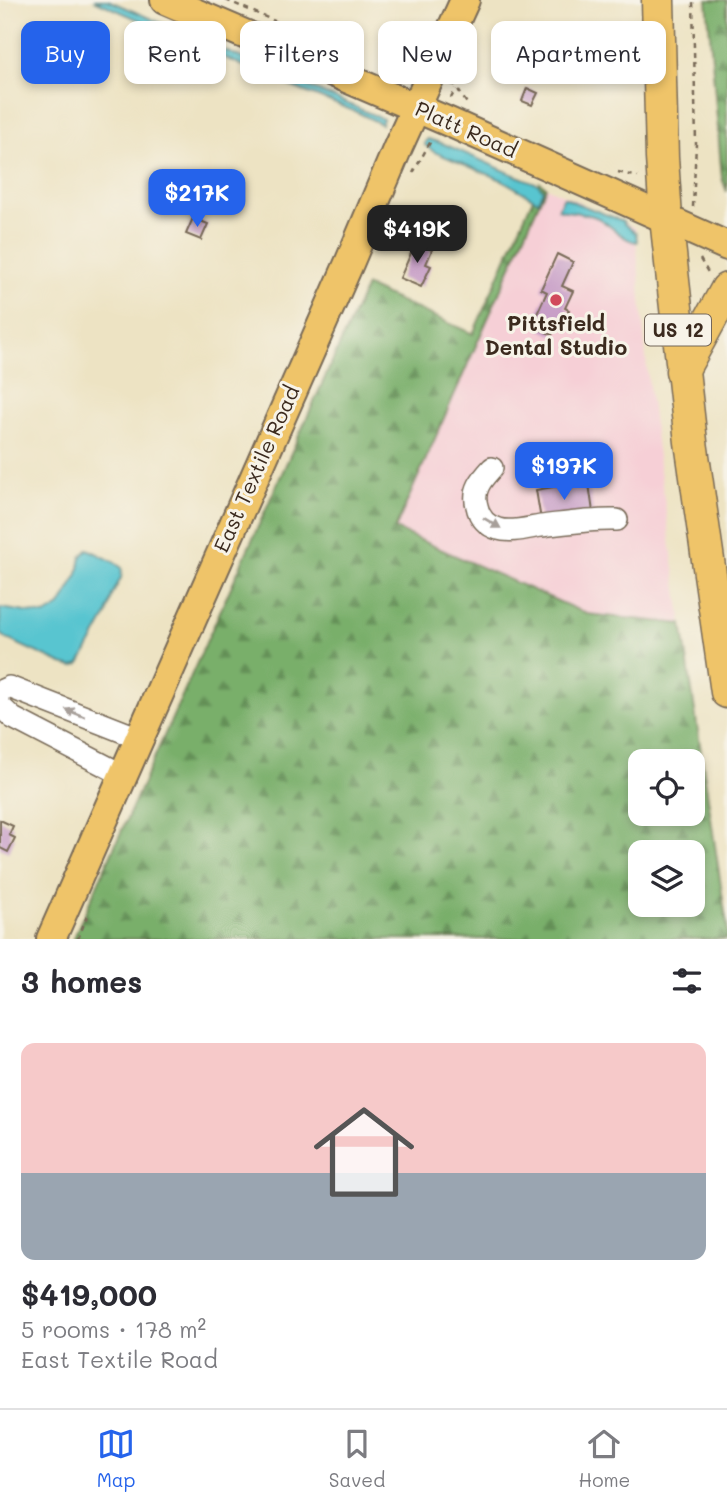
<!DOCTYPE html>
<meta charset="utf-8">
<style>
:root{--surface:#fff;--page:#f2f2f3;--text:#2b2b33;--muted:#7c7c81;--line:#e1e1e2;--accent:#2563eb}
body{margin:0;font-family:Mali,sans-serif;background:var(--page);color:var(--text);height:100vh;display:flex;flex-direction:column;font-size:26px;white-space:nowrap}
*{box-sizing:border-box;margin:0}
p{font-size:23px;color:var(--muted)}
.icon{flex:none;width:38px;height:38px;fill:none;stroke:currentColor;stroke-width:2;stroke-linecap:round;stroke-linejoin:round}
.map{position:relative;height:939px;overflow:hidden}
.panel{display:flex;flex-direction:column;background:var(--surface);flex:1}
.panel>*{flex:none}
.hud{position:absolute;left:21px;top:21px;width:686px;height:63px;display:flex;gap:14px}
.controls{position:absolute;left:628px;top:749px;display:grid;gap:14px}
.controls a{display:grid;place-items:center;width:77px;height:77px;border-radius:14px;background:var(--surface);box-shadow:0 4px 10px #0003;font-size:35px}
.price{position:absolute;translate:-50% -60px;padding:0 16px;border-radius:14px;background:var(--accent);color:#fff;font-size:23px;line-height:46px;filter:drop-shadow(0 2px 4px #0008)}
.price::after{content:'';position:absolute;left:50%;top:42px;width:21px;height:16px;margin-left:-10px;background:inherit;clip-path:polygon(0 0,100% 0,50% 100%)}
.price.current{background:#222;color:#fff}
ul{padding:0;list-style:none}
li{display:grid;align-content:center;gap:14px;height:371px;padding:0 21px}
li span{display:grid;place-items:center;height:217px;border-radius:14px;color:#555}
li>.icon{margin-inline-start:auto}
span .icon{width:126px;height:126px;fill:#fffc;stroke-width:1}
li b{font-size:30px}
h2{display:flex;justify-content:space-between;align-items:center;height:84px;padding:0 21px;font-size:30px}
.tag{padding:0 24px;border-radius:14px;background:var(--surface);box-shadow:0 4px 10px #0003;font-size:24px;line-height:63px}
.tag.current{background:var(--accent);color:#fff}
.menu{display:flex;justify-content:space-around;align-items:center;height:98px;border-top:2px solid var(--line);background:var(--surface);font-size:19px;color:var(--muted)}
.menu a{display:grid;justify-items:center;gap:4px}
.menu .current{color:var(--accent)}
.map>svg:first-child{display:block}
.built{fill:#f6cfd6}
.forest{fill:url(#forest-firs);stroke:#5a6c44;stroke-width:2;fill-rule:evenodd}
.water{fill:#58c5d0;stroke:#4a7877;stroke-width:2}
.building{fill:#c89fc7}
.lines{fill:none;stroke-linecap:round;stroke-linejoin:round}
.minor-casing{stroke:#796b58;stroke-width:24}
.major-casing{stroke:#796b58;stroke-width:32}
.highway-casing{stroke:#796b58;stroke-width:35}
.path{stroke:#796b58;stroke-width:2.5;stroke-dasharray:5 5;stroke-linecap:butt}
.minor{stroke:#fff;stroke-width:21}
.major{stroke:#efc469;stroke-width:28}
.highway{stroke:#efc469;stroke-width:32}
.oneway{fill:#a79f9a}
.poi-dot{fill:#d1495b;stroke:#f7f3e8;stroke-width:2.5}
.labels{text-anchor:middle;stroke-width:6;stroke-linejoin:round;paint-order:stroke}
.shield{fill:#f7f3e8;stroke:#73665b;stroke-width:2}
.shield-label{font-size:19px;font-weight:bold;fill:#3b2a1e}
.street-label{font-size:21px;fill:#3b2a1e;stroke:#f7f3e8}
.poi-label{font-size:21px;font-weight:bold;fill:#3b2a1e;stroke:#f7f3e8}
</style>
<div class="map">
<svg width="727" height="939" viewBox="0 0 727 939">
<defs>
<pattern id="forest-firs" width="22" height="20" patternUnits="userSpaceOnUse" patternTransform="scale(1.75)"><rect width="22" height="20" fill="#79af6b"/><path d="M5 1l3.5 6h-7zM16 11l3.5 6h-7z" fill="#648f57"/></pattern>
</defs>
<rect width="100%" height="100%" fill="#f7f3e8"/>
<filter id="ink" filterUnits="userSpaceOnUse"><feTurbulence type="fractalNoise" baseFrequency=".0143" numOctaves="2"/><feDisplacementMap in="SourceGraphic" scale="14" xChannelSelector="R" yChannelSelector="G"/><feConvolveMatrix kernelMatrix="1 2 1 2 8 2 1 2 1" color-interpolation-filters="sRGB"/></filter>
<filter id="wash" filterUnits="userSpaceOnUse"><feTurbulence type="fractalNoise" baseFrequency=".00686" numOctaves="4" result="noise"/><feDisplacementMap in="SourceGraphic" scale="28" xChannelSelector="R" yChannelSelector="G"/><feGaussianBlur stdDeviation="1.57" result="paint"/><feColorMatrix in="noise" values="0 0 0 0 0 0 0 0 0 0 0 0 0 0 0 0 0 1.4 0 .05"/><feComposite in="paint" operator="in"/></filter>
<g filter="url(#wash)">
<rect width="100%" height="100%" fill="#ede3c3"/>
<!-- built -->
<polygon class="built" points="546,187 635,228 647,369 657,449 682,624 587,614 395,529"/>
<!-- forest -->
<g class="forest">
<polygon points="707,0 727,0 727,192 722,178"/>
<path d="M540,182L546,187L395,529L587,614L682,624L727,926V939H73L366,286L473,334ZM640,761H693V814H640ZM640,852H693V905H640Z"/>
</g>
<!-- water -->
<g class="water">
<polygon points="94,0 108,0 383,119 381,124 359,113 280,82"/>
<polygon points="428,139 444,144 512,174 538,184 543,190 538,201 502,180 434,152 425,145 425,142"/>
<path d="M563,198H566L576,203L623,221L624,224L636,233L637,242C624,241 611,225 598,218C585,212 571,213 558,209Z"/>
<polygon points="88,549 112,561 122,568 121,578 112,595 107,615 80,664 73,667 62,664 7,639 0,633 0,608 45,615 60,606 78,574 81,557"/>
</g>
<g id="blocks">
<!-- building -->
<g class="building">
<polygon points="527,88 538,93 532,105 522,101"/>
<polygon points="163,184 187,193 185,200 190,202 185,214 156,203"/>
<polygon points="193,218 208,224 201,240 186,234"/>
<polygon points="416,242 432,250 426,264 431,266 421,287 400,278"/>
<polygon points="557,254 573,262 562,286 573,291 565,308 569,310 565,318 561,316 552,335 532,325 547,292 541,289"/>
<polygon points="589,484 593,512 541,520 536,490 559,486 560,489"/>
<polygon points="0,820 13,826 9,835 15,838 8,852 0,848"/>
</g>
</g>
</g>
<g filter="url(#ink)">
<use href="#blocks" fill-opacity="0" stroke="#796b58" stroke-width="2"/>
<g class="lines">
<!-- minor casing -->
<g class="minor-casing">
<g id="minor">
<path d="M492,468C482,479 472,490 477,506C479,517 487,526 498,529C511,533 528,528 541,526C567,523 592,519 617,520"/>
<polyline points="0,691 9,687 139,738"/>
<polyline points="0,706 13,718 123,775"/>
</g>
</g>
<!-- major casing -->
<g class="major-casing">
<g id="major">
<polyline points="165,0 449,122 727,246"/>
<polyline points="51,939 350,261 398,147 465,0"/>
</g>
</g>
<!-- highway casing -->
<g class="highway-casing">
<g id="highway">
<polyline points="658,0 662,158 666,218 691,442 727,692"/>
<polyline points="682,371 727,289"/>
</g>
</g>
<!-- path -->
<g class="path">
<polyline points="226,0 284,25"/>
<polyline points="390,72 410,67"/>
<polyline points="451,84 455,85 468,105"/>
<polyline points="451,98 456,89"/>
<polyline points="618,172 638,177"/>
<polyline points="413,173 432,139"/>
<polyline points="693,207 696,144 693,0"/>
<polyline points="700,259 709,274"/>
<polyline points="78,939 87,916"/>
</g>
<!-- minor -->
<use href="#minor" class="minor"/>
<!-- major -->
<use href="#major" class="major"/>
<!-- highway -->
<use href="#highway" class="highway"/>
</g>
<!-- one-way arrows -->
<defs><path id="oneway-solid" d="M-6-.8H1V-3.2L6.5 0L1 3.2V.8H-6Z" transform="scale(1.75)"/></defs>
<g class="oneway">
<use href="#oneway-solid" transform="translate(492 523) rotate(31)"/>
<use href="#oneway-solid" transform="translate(75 713) rotate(-158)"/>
</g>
</g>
<!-- markers -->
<circle class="poi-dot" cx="556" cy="300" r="7"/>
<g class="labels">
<!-- shield labels -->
<rect class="shield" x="645" y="314.5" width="66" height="31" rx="5"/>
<g class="shield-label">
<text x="678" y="337">US 12</text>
</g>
<!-- street labels -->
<g class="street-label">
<text transform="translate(466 130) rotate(24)" y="7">Platt Road</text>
<text transform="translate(257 469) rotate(-66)" y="7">East Textile Road</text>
</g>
<!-- poi labels -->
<g class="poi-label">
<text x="556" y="331">Pittsfield<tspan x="556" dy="24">Dental Studio</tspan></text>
</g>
</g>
</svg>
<div class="controls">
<a><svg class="icon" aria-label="locate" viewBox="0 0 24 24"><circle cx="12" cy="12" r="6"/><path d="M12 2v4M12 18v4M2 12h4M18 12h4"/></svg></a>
<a><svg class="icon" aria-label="layers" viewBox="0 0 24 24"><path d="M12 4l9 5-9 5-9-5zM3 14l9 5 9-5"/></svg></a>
</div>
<b class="price" style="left:197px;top:229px">$217K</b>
<b class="price current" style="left:417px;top:265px">$419K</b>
<b class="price" style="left:564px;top:502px">$197K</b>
<div class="hud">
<a class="tag current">Buy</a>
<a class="tag">Rent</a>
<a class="tag">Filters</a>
<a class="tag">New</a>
<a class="tag">Apartment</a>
</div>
</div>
<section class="panel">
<h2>3 homes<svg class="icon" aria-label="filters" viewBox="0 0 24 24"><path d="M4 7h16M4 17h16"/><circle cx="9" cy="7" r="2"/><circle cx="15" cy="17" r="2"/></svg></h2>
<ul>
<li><span style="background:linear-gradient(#f6c9c9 60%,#9aa5b1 0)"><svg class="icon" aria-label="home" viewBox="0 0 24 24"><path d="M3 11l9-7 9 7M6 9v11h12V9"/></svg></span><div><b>$419,000</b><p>5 rooms · 178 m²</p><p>East Textile Road</p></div></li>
</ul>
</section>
<nav class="menu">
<a class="current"><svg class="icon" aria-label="map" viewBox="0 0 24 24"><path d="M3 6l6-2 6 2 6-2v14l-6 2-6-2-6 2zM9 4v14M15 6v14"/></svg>Map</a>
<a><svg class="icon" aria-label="saved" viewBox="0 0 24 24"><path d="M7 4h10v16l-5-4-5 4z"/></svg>Saved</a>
<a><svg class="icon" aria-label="home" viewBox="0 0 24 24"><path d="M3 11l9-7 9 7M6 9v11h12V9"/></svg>Home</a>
</nav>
